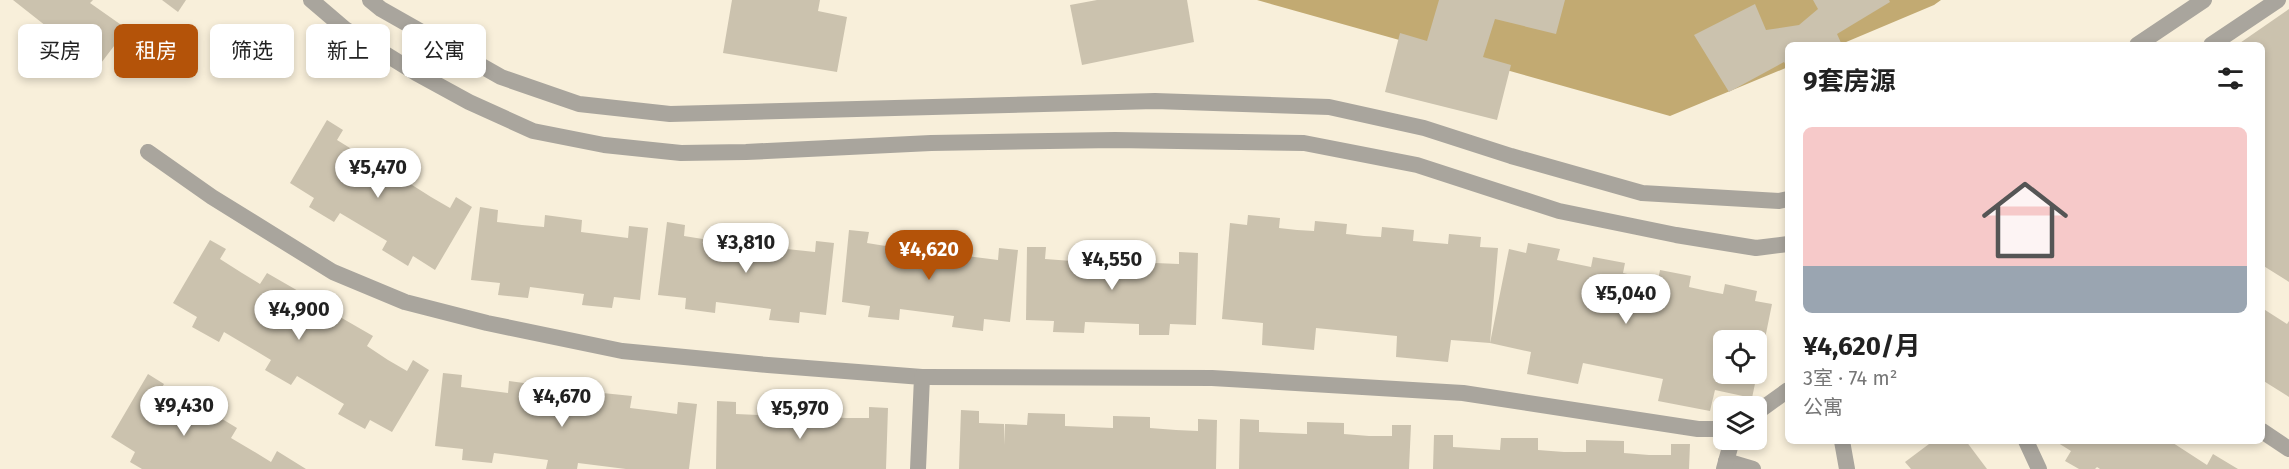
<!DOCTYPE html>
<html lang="zh">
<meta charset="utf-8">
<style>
:root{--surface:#fff;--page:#f6f6f6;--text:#222;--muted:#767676;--accent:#b45309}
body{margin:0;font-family:"Fira Sans","Noto Sans SC",sans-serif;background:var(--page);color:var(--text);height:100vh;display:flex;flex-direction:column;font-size:22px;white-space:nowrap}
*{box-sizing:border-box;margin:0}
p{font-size:20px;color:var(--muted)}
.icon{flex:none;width:33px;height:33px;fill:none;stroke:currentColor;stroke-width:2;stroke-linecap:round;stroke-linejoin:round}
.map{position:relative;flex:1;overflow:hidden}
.panel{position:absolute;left:1785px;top:42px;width:480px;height:402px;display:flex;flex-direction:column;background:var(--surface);border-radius:9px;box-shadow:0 3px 9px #0003}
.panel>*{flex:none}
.top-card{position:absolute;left:18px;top:24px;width:570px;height:54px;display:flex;gap:12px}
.tools{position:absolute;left:1713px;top:330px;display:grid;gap:12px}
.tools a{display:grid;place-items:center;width:54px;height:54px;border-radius:9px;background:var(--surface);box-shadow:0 3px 9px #0003;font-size:30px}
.price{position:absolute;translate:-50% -51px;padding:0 14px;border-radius:21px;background:#fff;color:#222;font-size:20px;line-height:39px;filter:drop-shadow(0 2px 3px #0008)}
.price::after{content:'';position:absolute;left:50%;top:36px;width:18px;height:14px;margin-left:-9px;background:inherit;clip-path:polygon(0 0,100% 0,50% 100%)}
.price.selected{background:var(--accent);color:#fff}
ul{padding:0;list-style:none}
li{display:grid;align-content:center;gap:12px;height:318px;padding:0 18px}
li span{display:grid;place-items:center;height:186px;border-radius:9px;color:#555}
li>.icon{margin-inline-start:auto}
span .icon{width:108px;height:108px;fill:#fffc;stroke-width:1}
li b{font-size:26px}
h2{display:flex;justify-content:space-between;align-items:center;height:72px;padding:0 18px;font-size:26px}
.tag{padding:0 21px;border-radius:9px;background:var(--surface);box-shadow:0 3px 9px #0003;font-size:21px;line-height:54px}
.tag.selected{background:var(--accent);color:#fff}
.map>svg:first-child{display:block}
.forest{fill:#c2aa72}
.building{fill:#cbc2ae}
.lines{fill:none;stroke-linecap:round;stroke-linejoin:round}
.minor{stroke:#a9a59d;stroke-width:16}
.tertiary{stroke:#a9a59d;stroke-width:16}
</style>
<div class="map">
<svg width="2289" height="469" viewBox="0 0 2289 469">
<rect width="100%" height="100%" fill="#f8efda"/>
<!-- forest -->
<polygon class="forest" points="1257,0 1941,0 1934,5 1839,45 1788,45 1788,67 1670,116"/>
<!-- building -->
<g class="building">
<polygon points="13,0 93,0 90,3 127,29 98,67"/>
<polygon points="162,0 186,0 178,12"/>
<polygon points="732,0 820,0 818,11 847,17 837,72 723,53"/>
<polygon points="1097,0 1187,0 1194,42 1082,65 1070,5"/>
<polygon points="1439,0 1565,0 1556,34 1495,19 1483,57 1511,65 1497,120 1385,92 1400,33 1427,41"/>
<polygon points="1813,0 1889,0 1890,2 1837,34 1842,45 1788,45 1788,69 1784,62 1729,92 1694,35 1755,4 1766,30 1799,25 1818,9"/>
<polygon points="2289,9 2289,282 2262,265 2262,45 2237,45"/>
<polygon points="327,120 343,130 337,140 358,153 377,164 383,154 416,173 409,183 431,197 450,208 456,197 472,207 435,270 413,256 408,266 382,250 387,241 340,213 334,222 309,207 314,198 290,183"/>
<polygon points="480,207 498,210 497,222 522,225 544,227 545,215 582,220 581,232 628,238 629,226 648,228 640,300 614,297 612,308 582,305 584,294 530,287 528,298 498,295 500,283 471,280"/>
<polygon points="1248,215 1280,218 1279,228 1297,230 1314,231 1315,221 1347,224 1346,234 1364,236 1381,237 1382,227 1414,230 1413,241 1448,244 1449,234 1481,237 1480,247 1498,248 1490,343 1451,340 1448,362 1396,357 1397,336 1316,328 1314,350 1262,345 1263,323 1222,319 1230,223 1247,225"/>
<polygon points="667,222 685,225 684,236 709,240 731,242 732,230 769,235 768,247 815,252 816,241 834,243 826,315 800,312 799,323 769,320 771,309 716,302 715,313 685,309 686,298 658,295"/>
<polygon points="849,230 869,232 867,243 892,247 914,249 916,238 953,242 951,254 998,260 999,248 1018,250 1010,322 984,319 983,331 952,327 954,316 900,309 899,320 868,317 870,306 842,302"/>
<polygon points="210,240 226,249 220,259 242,273 260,284 267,273 300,292 294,303 315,316 334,327 340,317 373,336 367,346 388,360 407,371 413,360 429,370 392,432 370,420 365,429 338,414 344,404 297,376 291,385 265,370 271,360 224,332 219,342 192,327 197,317 173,303"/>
<polygon points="1528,243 1560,249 1557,260 1591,267 1593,257 1625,263 1623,273 1640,277 1658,280 1660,270 1691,276 1689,287 1707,291 1723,294 1725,284 1757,291 1755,301 1772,304 1758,373 1756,340 1724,340 1724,374 1757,374 1752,398 1715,390 1710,411 1658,401 1663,379 1583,363 1578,384 1527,374 1531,352 1490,343 1509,249 1526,253"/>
<polygon points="1027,247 1046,247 1045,259 1072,261 1093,261 1094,250 1112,249 1131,250 1131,262 1179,264 1179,252 1198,253 1196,325 1170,324 1169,335 1139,335 1139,324 1085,322 1084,333 1053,332 1054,321 1026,320"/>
<polygon points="2262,308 2287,324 2289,321 2289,397 2262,380"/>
<polygon points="443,373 462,375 461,387 508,393 509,381 546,386 545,397 592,403 593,392 632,396 630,408 655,411 677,414 678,402 697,404 689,469 626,469 578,463 577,469 546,469 548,460 494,453 492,463 462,460 463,449 435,446"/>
<polygon points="148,374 164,384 158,394 180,408 198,419 204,408 237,428 231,438 253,451 271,462 277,451 306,469 142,469 130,462 135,452 111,437"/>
<polygon points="717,401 736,402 736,414 783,416 784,404 821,404 821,417 847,418 869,418 869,407 888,408 886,469 716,469"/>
<polygon points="961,410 979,411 979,423 1004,424 1004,445 1005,424 1027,425 1028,413 1065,414 1065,426 1113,428 1113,416 1150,417 1150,428 1176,430 1198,431 1198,419 1217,420 1216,469 959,469"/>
<polygon points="1240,419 1259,420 1259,432 1307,434 1307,422 1344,423 1344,434 1369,436 1392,436 1392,425 1411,425 1409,469 1239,469"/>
<polygon points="1434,435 1453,435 1453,447 1500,450 1501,438 1538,438 1538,450 1564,452 1586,452 1586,440 1624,441 1624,453 1649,455 1671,455 1671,444 1690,444 1689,469 1433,469"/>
<polygon points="1933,441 1966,441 1987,469 1911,469 1905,462"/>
<polygon points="2055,441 2170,441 2207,465 2213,454 2238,469 2100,469 2097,467 2095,469 2079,469 2065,461 2071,451"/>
</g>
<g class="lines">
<!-- minor -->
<g class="minor">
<polyline points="148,152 212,197 333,272 405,302 487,323 622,351 768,365 922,377 918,469"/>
<polyline points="922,377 1212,378 1463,393 1698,429 1724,429"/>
<polyline points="1756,413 1788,390"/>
<polyline points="2262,431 2289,449"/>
<polyline points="2026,441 2039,469"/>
<polyline points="1726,461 1753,469"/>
<polyline points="1724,469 1732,440"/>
</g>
<!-- tertiary -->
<g class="tertiary">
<polyline points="311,0 345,29 416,73 469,102 533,131 604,145 681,153 746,152 931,143 1115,140 1304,143 1417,165 1559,211 1676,235 1756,248 1788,244"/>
<polyline points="370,0 381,9 501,77 579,104 670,114 1155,101 1329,107 1424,128 1511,156 1642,193 1779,201 1788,199"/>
<polyline points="2137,45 2204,0"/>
<polyline points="2211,45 2278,0"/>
<polyline points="1842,441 1847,469"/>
</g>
</g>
</svg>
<div class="tools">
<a><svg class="icon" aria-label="locate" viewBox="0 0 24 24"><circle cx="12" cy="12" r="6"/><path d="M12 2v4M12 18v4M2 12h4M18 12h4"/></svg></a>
<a><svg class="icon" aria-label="layers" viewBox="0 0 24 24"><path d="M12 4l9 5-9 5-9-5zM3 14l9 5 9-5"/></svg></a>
</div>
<b class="price" style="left:378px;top:199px">¥5,470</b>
<b class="price" style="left:746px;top:274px">¥3,810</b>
<b class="price selected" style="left:929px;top:281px">¥4,620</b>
<b class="price" style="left:1112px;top:291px">¥4,550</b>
<b class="price" style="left:1626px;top:325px">¥5,040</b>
<b class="price" style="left:299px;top:341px">¥4,900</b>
<b class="price" style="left:562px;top:428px">¥4,670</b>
<b class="price" style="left:184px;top:437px">¥9,430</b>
<b class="price" style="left:800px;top:440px">¥5,970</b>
<div class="top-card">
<a class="tag">买房</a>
<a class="tag selected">租房</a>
<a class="tag">筛选</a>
<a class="tag">新上</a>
<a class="tag">公寓</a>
</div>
<section class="panel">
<h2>9套房源<svg class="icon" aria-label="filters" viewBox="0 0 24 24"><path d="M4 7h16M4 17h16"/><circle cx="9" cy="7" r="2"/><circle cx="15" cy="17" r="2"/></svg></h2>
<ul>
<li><span style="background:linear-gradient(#f6c9c9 75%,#9aa5b1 0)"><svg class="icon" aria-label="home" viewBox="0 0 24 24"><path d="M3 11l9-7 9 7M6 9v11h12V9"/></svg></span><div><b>¥4,620/月</b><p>3室 · 74 m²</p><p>公寓</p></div></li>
</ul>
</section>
</div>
